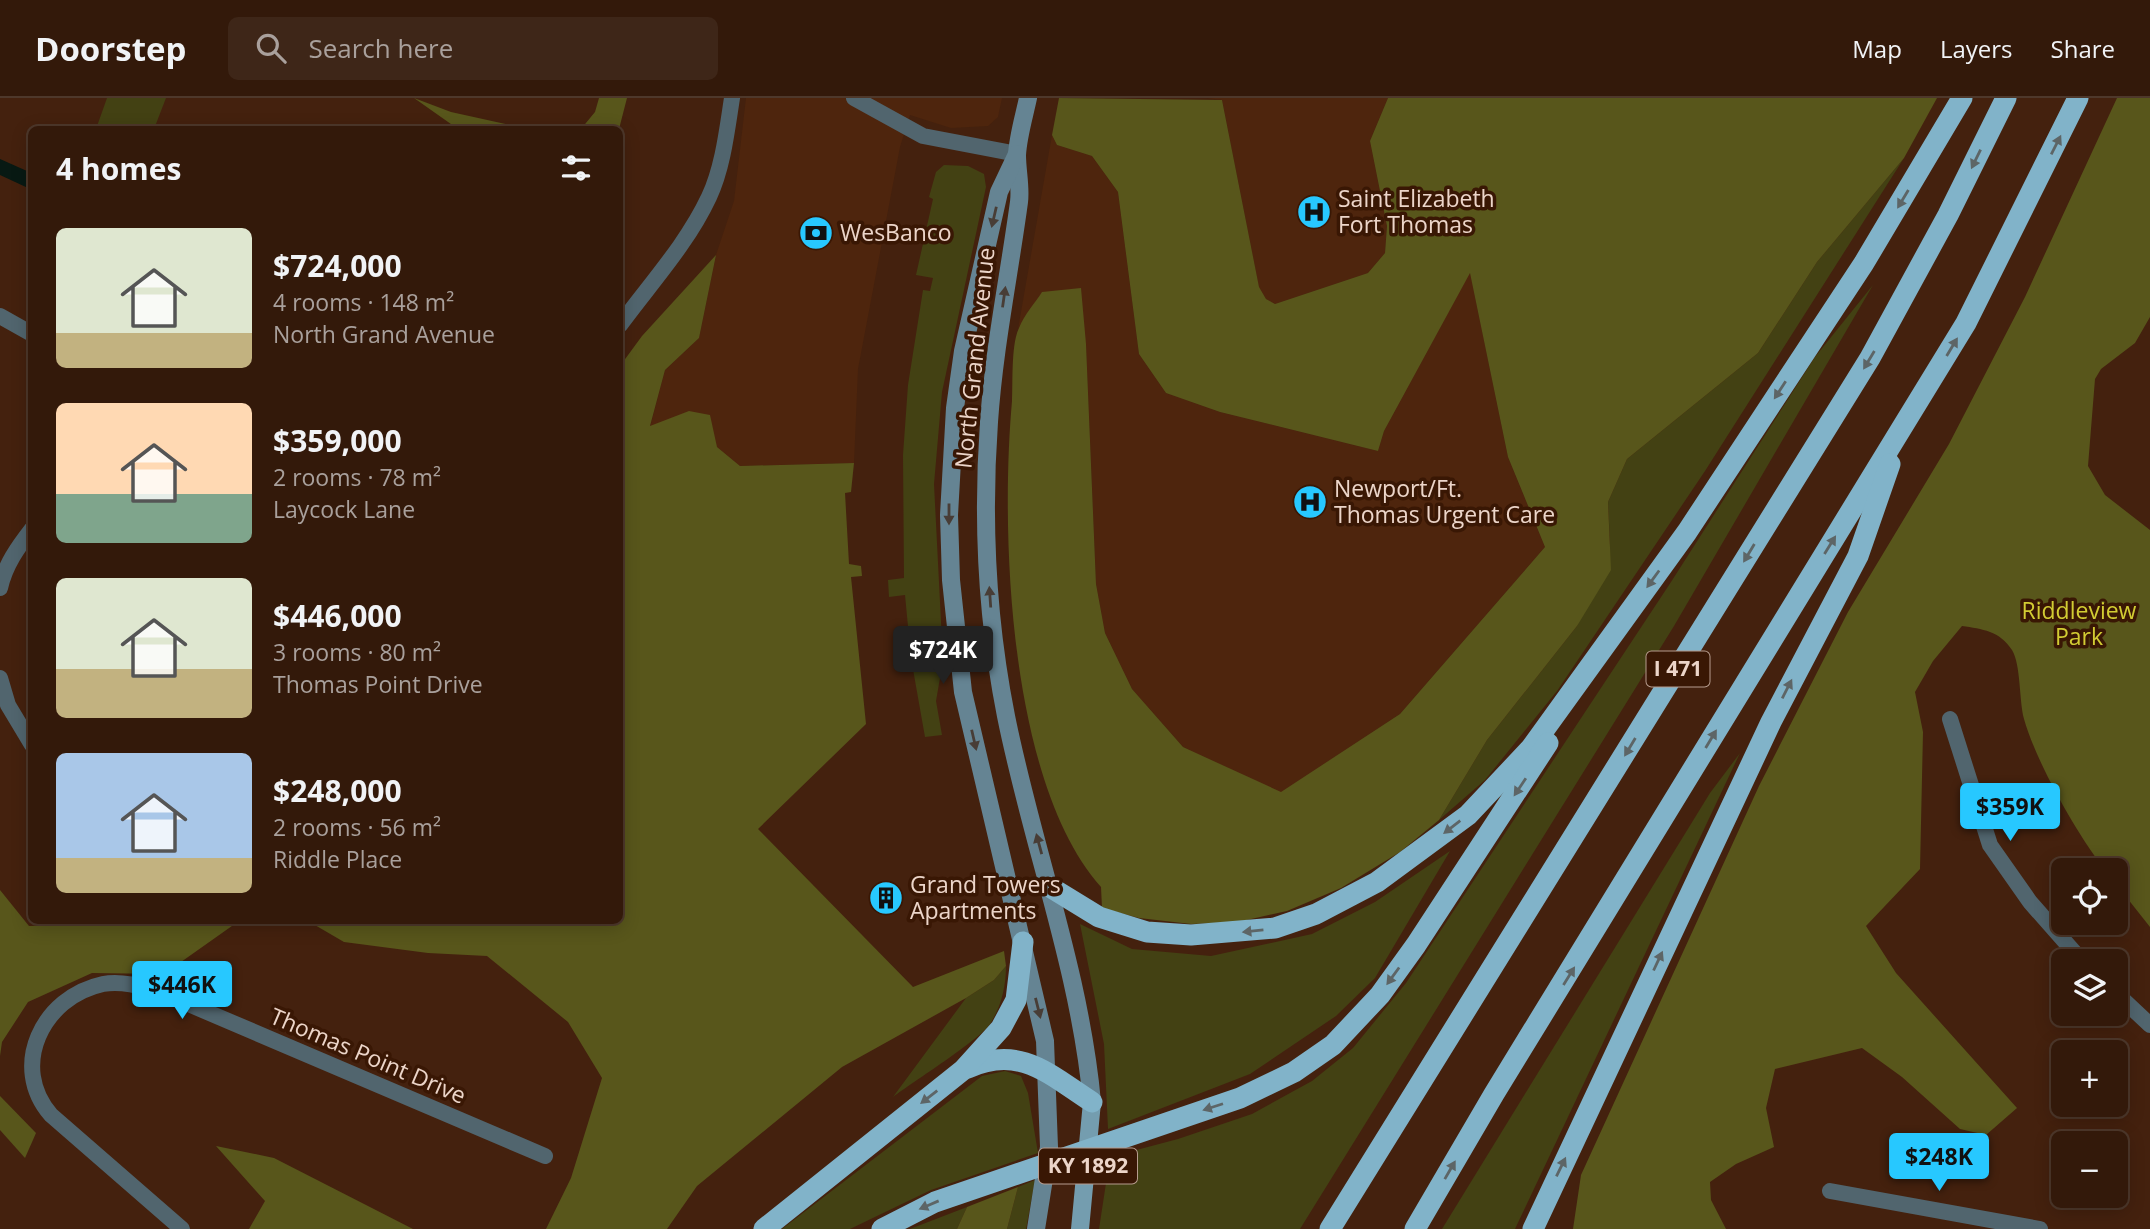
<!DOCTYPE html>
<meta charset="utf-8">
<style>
:root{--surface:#33190a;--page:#3e2618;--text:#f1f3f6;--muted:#a9a09c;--line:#4e382b;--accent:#27c8ff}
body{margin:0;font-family:"Open Sans",sans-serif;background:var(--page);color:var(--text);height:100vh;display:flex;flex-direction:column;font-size:26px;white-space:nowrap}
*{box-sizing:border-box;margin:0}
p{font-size:23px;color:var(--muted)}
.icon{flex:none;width:38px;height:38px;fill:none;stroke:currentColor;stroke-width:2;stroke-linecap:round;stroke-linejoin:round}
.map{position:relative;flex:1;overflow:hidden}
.details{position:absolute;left:28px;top:28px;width:595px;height:798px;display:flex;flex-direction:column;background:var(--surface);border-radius:10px;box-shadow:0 4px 18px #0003,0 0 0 2px var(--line)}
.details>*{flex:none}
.fabs{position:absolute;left:2051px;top:760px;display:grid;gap:14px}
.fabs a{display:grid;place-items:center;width:77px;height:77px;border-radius:10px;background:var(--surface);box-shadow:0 4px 18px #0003,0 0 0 2px var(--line);font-size:35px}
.price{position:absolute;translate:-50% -60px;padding:0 16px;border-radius:7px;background:var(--accent);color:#111;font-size:23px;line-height:46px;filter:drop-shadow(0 2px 4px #0008)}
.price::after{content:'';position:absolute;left:50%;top:42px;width:21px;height:16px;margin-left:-10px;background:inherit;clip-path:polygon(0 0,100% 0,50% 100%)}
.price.on{background:#222;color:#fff}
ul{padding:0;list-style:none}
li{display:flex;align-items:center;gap:21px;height:175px;padding:0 28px}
li span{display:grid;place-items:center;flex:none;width:196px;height:140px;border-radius:10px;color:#555}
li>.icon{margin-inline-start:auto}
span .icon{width:84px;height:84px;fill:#fffc;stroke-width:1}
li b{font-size:30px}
h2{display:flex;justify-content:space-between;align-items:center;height:84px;padding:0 28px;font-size:30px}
header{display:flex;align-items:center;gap:42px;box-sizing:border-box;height:98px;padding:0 35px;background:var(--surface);border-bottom:2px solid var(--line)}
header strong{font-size:33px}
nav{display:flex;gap:38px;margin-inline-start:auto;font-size:24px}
.search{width:490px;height:63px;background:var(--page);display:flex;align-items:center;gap:18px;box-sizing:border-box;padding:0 24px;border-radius:10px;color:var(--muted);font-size:26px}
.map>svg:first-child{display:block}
.built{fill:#4e250d}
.green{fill:#434113}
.forest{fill:#58561b}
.water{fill:#081913}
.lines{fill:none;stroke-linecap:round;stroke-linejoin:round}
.minor{stroke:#51656e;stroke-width:16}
.secondary{stroke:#658493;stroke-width:18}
.primary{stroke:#749daf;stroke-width:18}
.motorway{stroke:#81b3c9;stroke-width:21}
.oneway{fill:#5d6566}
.oneway2{fill:#483d36}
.labels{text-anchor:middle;stroke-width:7;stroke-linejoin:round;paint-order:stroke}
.shield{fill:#391704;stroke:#b69c8e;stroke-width:2}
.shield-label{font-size:21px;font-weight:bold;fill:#ecd5c9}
.poi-label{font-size:23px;fill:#ecd5c9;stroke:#391704;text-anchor:start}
.street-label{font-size:23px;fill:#ecd5c9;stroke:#391704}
.park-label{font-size:23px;fill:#d2cc33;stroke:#391704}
</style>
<header>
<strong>Doorstep</strong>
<div class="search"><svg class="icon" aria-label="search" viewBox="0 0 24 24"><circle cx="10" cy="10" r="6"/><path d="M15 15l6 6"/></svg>Search here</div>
<nav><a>Map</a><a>Layers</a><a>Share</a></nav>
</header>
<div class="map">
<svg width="2150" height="1131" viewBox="0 0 2150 1131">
<rect width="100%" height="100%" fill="#44210e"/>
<!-- built -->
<g class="built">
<polygon points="746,0 1002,0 998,19 988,28 951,30 910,17 900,49 858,271 854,365 740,368 717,349 650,329 665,272 699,240 716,157 734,103"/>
<polygon points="1207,0 1388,0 1370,43 1387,128 1385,155 1368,175 1275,206 1266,201 1259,190 1222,2"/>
<polygon points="1052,37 1057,47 1092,58 1118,94 1139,256 1166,295 1220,314 1378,353 1384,333 1470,174 1508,359 1545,449 1400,616 1281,695 1183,649 1132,591 1105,535 1096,486 1086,246 1053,194 1042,195 1018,231"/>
</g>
<!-- green -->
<g class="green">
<polygon points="107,0 166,0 154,31 96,31"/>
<polygon points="1904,60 1705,373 1557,593 1485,682 1439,722 1487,642 1577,528 1610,446 1608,404 1627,361 1758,255 1817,164"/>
<polygon points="944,67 968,68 984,76 986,89 942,294 934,386 943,563 936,603 942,637 925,639 911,560 905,497 889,499 888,482 904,480 903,357 908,287 923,192 930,193 933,180 916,177 933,101 929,99 936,74"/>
<polygon points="1873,187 1674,528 1300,1131 1099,1131 1110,1059 1178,1041 1252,1016 1312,983 1353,950 1406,885 1671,484 1815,259"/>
<polygon points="1740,655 1515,1131 1442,1131 1710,695"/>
<polygon points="1450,753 1375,880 1336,918 1250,976 1108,1031 1104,946 1080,826 1132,851 1211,858 1312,836 1375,804"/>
<path d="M1006,868C1006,889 1001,909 990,926C979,942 913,984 893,999L966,900L994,882Z"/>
<polygon points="1005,973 1021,978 1028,995 1038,1055 931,1092 850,1131 782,1131 982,978"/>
<polygon points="1035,1082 1026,1131 1007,1131 1018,1089"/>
<polygon points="967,1109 957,1131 910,1131"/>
</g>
<!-- forest -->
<g class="forest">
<polygon points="414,0 451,14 528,31 458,31"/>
<polygon points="599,0 627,0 619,31 581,31 595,14"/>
<path d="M1059,0L1222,2L1259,189L1266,201L1275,206L1368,175L1385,155L1387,128L1370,43L1388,0H1937L1904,60L1817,164L1758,255L1627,361L1608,404L1611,472L1577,528L1487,642L1439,722L1400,754L1341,790L1287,813L1238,824L1191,826L1139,820L1102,810L1101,789C1009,686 1000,437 1012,303C1013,284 1011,246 1019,230C1024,217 1035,205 1042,194L1081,190L1086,246L1096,486L1105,535L1132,591L1183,649L1281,694L1400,616L1545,449L1508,359L1470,175L1384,333L1378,353L1220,314L1166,295L1139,256L1118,94L1092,58L1057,47L1052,37Z"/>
<path d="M2117,0H2150V219L2135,245L2101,271L2095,281L2088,368L2105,397L2150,432V829L2116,786V772H2105C2077,736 2036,664 2024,621C2019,602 2021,567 2012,552C2000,533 1982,531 1962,528L1933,563L1915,594L1923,634L1920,771L1866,828L1896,875L2017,1010L1986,1037L1960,1031L1902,979L1862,950L1775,971L1766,1010L1774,1049L1736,1066L1710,1084L1711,1102L1726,1131H1573L1581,1077L1759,688L1848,514L1949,346L2025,199Z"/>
<polygon points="716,157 699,240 665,272 650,328 689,313 710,317 717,349 740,368 854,365 851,394 845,395 849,466 861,468 862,478 851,479 866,626 758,731 913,889 1004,853 1006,868 994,882 966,900 842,969 697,1088 667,1131 546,1131 571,1080 602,980 568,924 487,858 428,855 344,844 308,823 620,822 620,268 642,238"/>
<polygon points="0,792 29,828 79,827 85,822 239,823 164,876 92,875 28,904 2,944 0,958"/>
<polygon points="0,998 36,1035 25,1060 0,1032"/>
<polygon points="216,1048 274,1060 413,1131 249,1131 265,1103"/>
<polygon points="1018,1089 1007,1131 957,1131 967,1109"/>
</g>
<!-- water -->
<polygon class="water" points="0,61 27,73 31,71 28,90 0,77"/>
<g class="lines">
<!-- minor -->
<g class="minor">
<polyline points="854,0 923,38 1017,56"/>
<polyline points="0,218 32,236"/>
<path d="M620,227C650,186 687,146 709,99C723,69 727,32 732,0"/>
<path d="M0,490C5,467 18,449 32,431"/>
<polyline points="0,580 8,607 32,647"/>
<polyline points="1950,621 1990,747 2030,804 2082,863"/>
<polyline points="2116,895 2150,927"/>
<polyline points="1830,1093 2040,1131"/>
<path d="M182,1131L51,1017C9,969 42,899 103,886C124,882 145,890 165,896L545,1058"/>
</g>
<!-- secondary -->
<g class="secondary">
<path d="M1028,0C1024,19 1018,38 1017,57C1017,73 1021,89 1019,104C1009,178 994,250 989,324C982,422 987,522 1006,618C1032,748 1080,872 1092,1004"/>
<polyline points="1017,56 999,94 963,253 955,310 949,417 951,482 963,594 1045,943 1049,1049 1036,1131"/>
</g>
<!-- primary -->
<polyline class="primary" points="1080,1131 1092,1004"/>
<!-- motorway -->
<g class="motorway">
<polyline points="1050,789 1099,819 1147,834 1191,837 1275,830 1316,816 1377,784 1468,717 1531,650 1687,434 1864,165 1962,0"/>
<path d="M968,970C1020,946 1050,977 1092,1004"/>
<polyline points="764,1131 963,972 1001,930 1016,902 1023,844"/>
<polyline points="882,1131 935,1104 1240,1000 1294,974 1333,947 1380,897 1416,847 1548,645"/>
<polyline points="1330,1131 1870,260 1948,117 2006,0"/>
<polyline points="1415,1131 1494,996 1966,225 2078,0"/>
<polyline points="1533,1131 1771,624 1858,458 1890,366"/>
</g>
</g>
<!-- one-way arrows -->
<defs><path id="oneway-solid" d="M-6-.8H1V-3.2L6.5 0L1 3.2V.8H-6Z" transform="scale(1.75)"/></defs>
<g class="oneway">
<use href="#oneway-solid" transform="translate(2056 47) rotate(-63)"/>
<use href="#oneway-solid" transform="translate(1976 61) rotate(116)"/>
<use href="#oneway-solid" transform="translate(1903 101) rotate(121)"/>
<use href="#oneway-solid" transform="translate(1952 249) rotate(-59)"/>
<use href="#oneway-solid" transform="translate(1869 262) rotate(121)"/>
<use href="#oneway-solid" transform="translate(1780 292) rotate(123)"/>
<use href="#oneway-solid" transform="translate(1830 447) rotate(-58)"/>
<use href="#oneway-solid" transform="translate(1749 455) rotate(121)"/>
<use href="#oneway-solid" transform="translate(1653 481) rotate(126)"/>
<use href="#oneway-solid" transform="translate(1787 591) rotate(-63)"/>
<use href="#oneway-solid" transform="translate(1711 641) rotate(-59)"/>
<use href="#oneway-solid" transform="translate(1630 649) rotate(121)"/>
<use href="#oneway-solid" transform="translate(1520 689) rotate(124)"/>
<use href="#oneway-solid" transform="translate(1452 729) rotate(142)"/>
<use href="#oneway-solid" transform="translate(1253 833) rotate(174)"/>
<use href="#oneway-solid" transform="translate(1658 863) rotate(-65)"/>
<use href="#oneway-solid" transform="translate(1393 878) rotate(126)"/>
<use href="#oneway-solid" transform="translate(1569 878) rotate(-58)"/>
<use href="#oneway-solid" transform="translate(929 999) rotate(142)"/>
<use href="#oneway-solid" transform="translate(1213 1009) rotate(162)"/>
<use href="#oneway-solid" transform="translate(1561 1069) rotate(-64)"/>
<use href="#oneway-solid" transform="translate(1450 1072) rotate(-60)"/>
<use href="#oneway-solid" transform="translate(929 1107) rotate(157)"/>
</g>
<g class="oneway2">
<use href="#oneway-solid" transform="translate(994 119) rotate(103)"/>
<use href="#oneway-solid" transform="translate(1004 199) rotate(-82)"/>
<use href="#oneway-solid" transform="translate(949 416) rotate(90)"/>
<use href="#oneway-solid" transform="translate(990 499) rotate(-94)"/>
<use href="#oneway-solid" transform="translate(974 642) rotate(77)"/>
<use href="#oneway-solid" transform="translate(1039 746) rotate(-105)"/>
<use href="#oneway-solid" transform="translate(1038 910) rotate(76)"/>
</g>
<!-- icons -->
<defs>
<g id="hospital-disc" transform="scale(1.75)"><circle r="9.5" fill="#27c8ff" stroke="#391704"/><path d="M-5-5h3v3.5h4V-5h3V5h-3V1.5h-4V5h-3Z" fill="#111"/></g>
<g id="bank-disc" transform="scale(1.75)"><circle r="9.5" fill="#27c8ff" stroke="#391704"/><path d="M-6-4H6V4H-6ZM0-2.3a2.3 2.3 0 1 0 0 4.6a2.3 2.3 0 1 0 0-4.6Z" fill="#111"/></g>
<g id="building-disc" transform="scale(1.75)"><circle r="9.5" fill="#27c8ff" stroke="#391704"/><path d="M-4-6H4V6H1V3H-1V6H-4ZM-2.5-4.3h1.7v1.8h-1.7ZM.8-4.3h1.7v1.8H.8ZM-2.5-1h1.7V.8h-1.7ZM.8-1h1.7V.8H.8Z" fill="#111"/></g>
</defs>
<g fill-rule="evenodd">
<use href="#hospital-disc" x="1314" y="114"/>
<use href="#bank-disc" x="816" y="135"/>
<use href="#hospital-disc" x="1310" y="404"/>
<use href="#building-disc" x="886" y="800"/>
</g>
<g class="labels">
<!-- shield labels -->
<g class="shield">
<rect x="1646.5" y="553.5" width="63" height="35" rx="5"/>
<rect x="1039" y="1050.5" width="98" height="35" rx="5"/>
</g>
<g class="shield-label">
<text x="1678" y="578">I 471</text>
<text x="1088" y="1075">KY 1892</text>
</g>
<!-- poi labels -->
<g class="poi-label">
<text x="1338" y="109">Saint Elizabeth<tspan x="1338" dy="26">Fort Thomas</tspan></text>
<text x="840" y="143">WesBanco</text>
<text x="1334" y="399">Newport/Ft.<tspan x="1334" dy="26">Thomas Urgent Care</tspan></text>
<text x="910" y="795">Grand Towers<tspan x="910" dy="26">Apartments</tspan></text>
</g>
<!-- street labels -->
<g class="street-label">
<text transform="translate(975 260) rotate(-84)" y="8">North Grand Avenue</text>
<text transform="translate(368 958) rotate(23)" y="8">Thomas Point Drive</text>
</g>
<!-- park labels -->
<g class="park-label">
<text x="2079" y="521">Riddleview<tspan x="2079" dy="26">Park</tspan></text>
</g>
</g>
</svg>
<div class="fabs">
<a><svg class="icon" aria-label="locate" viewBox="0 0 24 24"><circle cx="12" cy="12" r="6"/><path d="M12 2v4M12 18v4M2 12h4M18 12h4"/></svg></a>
<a><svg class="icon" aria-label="layers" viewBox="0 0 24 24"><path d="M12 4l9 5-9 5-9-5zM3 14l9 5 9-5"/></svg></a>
<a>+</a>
<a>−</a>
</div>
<b class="price on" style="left:943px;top:588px">$724K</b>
<b class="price" style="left:2010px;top:745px">$359K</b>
<b class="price" style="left:182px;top:923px">$446K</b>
<b class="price" style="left:1939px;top:1095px">$248K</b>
<section class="details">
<h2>4 homes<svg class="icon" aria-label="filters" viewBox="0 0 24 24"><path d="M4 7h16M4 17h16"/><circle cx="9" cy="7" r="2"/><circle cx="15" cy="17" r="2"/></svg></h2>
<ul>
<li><span style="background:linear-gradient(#dfe7d0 75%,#c2b280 0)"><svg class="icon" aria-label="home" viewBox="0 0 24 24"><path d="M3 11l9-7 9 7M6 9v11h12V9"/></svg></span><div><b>$724,000</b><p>4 rooms · 148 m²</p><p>North Grand Avenue</p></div></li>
<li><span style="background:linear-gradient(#ffd9b3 65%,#7fa58c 0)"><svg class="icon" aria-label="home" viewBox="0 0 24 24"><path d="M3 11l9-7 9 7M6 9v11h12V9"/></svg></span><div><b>$359,000</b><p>2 rooms · 78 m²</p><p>Laycock Lane</p></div></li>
<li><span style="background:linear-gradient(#dfe7d0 65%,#c2b280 0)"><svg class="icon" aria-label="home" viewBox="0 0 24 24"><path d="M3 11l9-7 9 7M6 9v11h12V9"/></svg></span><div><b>$446,000</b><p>3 rooms · 80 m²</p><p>Thomas Point Drive</p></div></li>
<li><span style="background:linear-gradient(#a9c7e8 75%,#c2b280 0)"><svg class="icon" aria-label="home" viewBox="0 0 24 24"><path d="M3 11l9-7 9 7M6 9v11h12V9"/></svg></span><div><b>$248,000</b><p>2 rooms · 56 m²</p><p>Riddle Place</p></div></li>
</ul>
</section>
</div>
